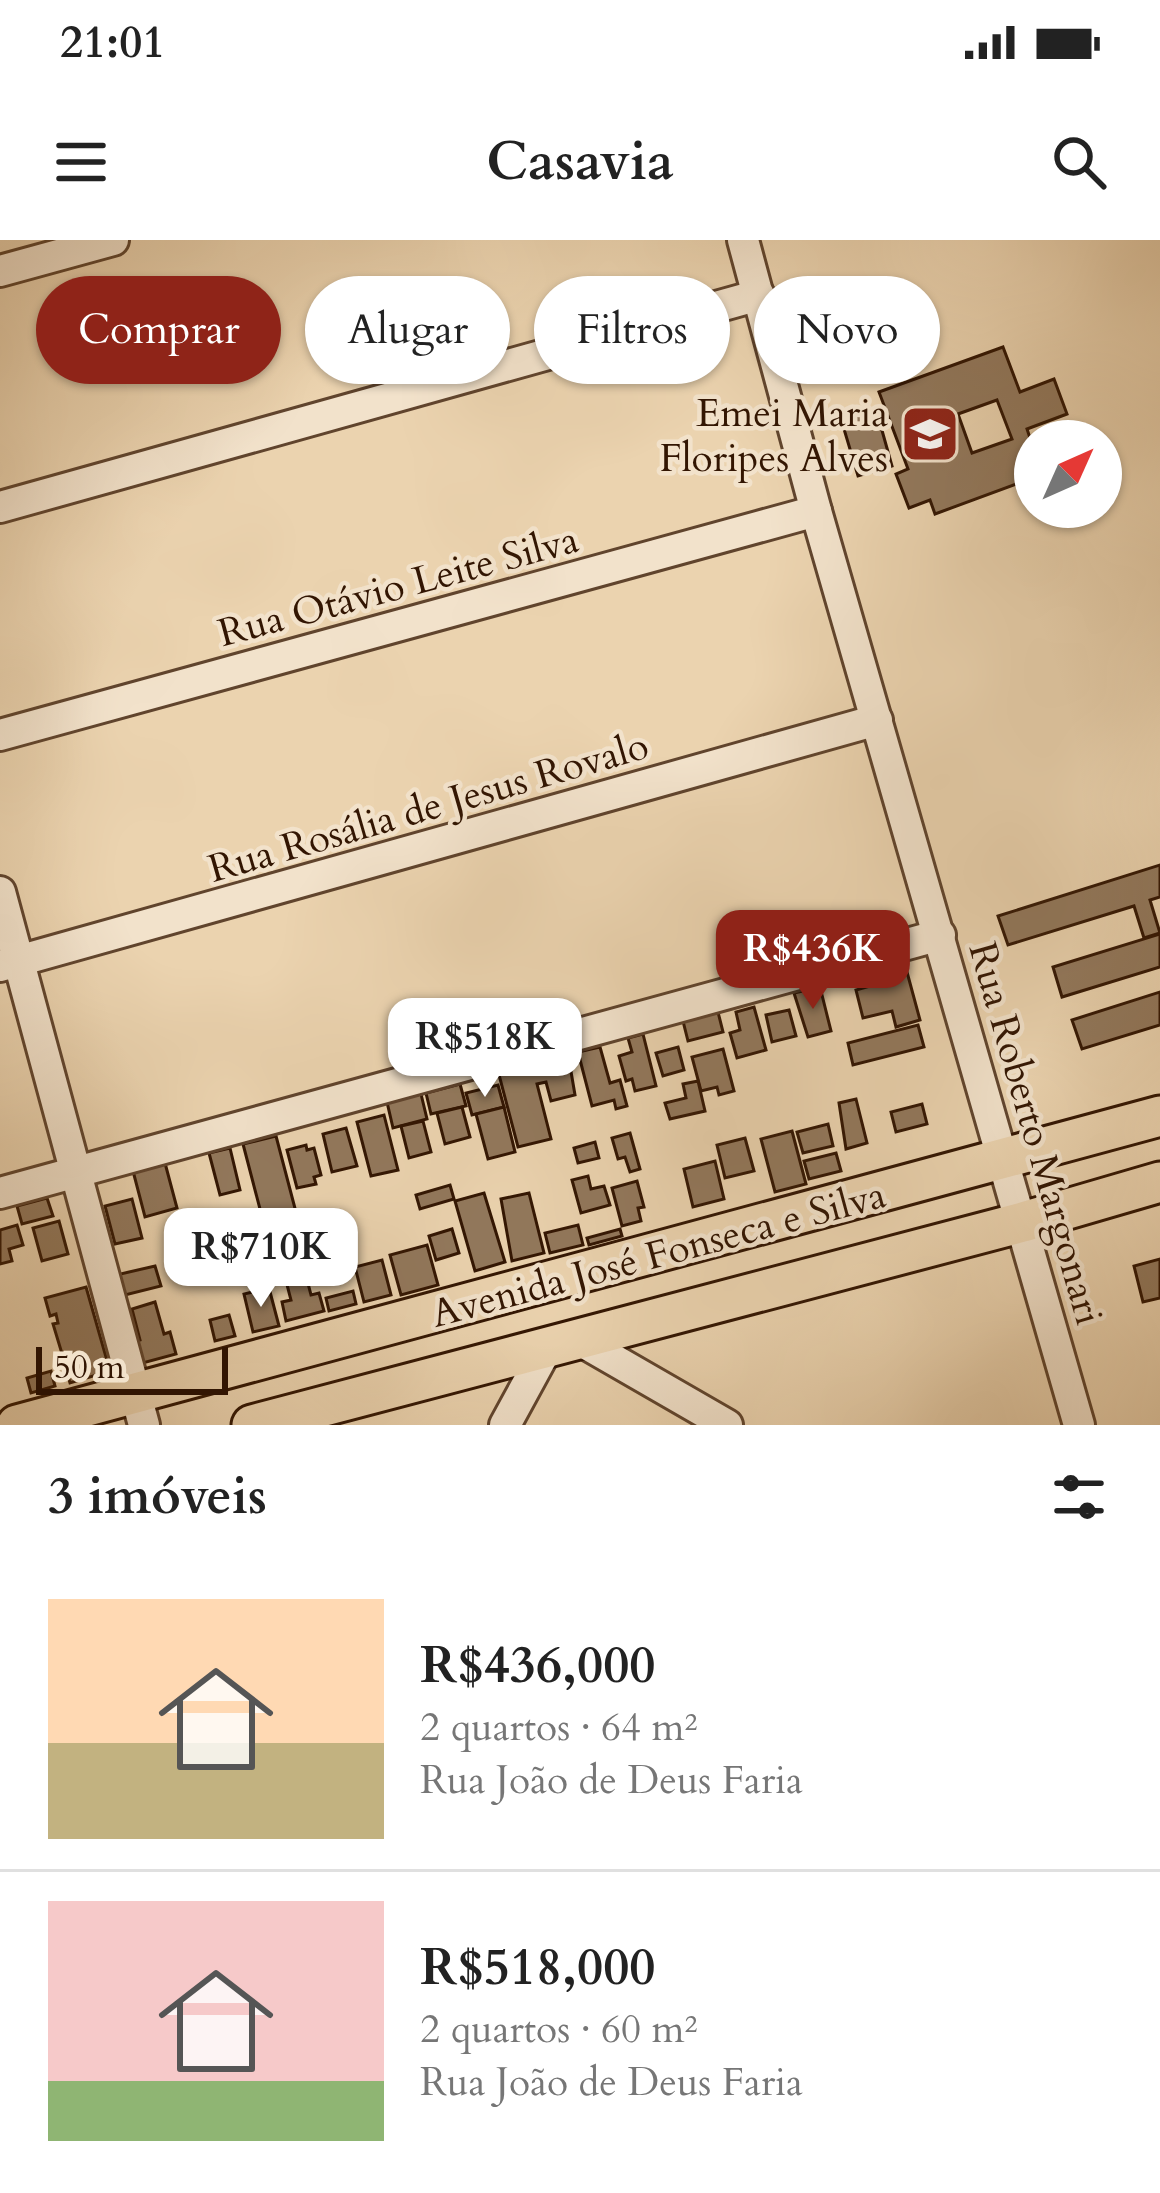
<!DOCTYPE html>
<html lang="pt">
<meta charset="utf-8">
<style>
:root{--surface:#fff;--page:#f2f2f2;--text:#222;--muted:#767676;--line:#e0e0e0;--accent:#8f2418}
body{margin:0;font-family:Cardo,serif;background:var(--page);color:var(--text);height:100vh;display:flex;flex-direction:column;font-size:45px;white-space:nowrap}
*{box-sizing:border-box;margin:0}
p{font-size:39px;color:var(--muted)}
.icon{flex:none;width:66px;height:66px;fill:none;stroke:currentColor;stroke-width:2;stroke-linecap:round;stroke-linejoin:round}
.map{position:relative;height:1185px;overflow:hidden}
.panel{display:flex;flex-direction:column;background:var(--surface);flex:1}
.panel>*{flex:none}
.guide{position:absolute;left:36px;top:36px;width:1089px;height:108px;display:flex;gap:24px}
.needle{width:78px;rotate:45deg}
.fabs{position:absolute;left:1014px;top:180px;display:grid;gap:24px}
.fabs a{display:grid;place-items:center;width:108px;height:108px;border-radius:50%;background:var(--surface);box-shadow:0 3px 9px #0004;font-size:60px}
.scale{position:absolute;left:36px;bottom:30px;width:192px;box-sizing:border-box;padding-left:12px;border:6px solid #321502;border-top:0;font-size:33px;line-height:42px;white-space:nowrap;color:#321502;-webkit-text-stroke:9px #f2e2cb;paint-order:stroke}
.price{position:absolute;translate:-50% -102px;padding:0 27px;border-radius:24px;background:#fff;color:#222;font-size:39px;line-height:78px;filter:drop-shadow(0 3px 6px #0008)}
.price::after{content:'';position:absolute;left:50%;top:72px;width:36px;height:27px;margin-left:-18px;background:inherit;clip-path:polygon(0 0,100% 0,50% 100%)}
.price.on{background:var(--accent);color:#fff}
ul{padding:0;list-style:none}
li{display:flex;align-items:center;gap:36px;height:300px;padding:0 48px}
li+li{border-top:3px solid var(--line)}
li span{display:grid;place-items:center;flex:none;width:336px;height:240px;border-radius:0px;color:#555}
li>.icon{margin-inline-start:auto}
span .icon{width:144px;height:144px;fill:#fffc;stroke-width:1}
li b{font-size:51px}
h2{display:flex;justify-content:space-between;align-items:center;height:144px;padding:0 48px;font-size:51px}
.tag{padding:0 42px;border-radius:54px;background:var(--surface);box-shadow:0 3px 9px #0004;font-size:42px;line-height:108px}
.tag.on{background:var(--accent);color:#fff}
.status{display:flex;justify-content:space-between;align-items:center;height:84px;padding:0 60px;background:var(--surface);direction:ltr}
.status svg{height:33px;fill:currentColor}
header{display:flex;justify-content:space-between;align-items:center;height:156px;padding:0 48px;background:var(--surface);font-size:54px;font-weight:800}
.map>svg:first-child{display:block}
.building{fill:#92785c;stroke:#321502;stroke-width:3;fill-rule:evenodd}
.lines{fill:none;stroke-linecap:round;stroke-linejoin:round}
.minor-casing{stroke:#60442d;stroke-width:36}
.major-casing{stroke:#321502;stroke-width:45}
.minor{stroke:#f2e2cb;stroke-width:30}
.major{stroke:#ebd3af;stroke-width:39}
.labels{text-anchor:middle;stroke-width:9;stroke-linejoin:round;paint-order:stroke}
.poi-label{font-size:39px;fill:#321502;stroke:#f2e2cb;text-anchor:end}
.street-label{font-size:39px;fill:#321502;stroke:#f2e2cb}
</style>
<div class="status"><b>21:01</b><svg viewBox="0 0 49 12"><path d="M0 12V9h3v3zM5 12V6h3v6zM10 12V3h3v9zM15 12V0h3v12zM26 1h20v11H26zM47 4h2v5h-2z"/></svg></div>
<header><svg class="icon" aria-label="menu" viewBox="0 0 24 24"><path d="M4 6h16M4 12h16M4 18h16"/></svg>Casavia<svg class="icon" aria-label="search" viewBox="0 0 24 24"><circle cx="10" cy="10" r="6"/><path d="M15 15l6 6"/></svg></header>
<div class="map">
<svg width="1160" height="1185" viewBox="0 0 1160 1185">
<rect width="100%" height="100%" fill="#ebd3af"/>
<filter id="stains"><feTurbulence type="fractalNoise" baseFrequency=".00167" numOctaves="4"/><feColorMatrix values="0 0 0 0 .2 0 0 0 0 .09 0 0 0 0 .02 0 0 0 .5 -.17"/></filter>
<radialGradient id="worn" r=".72"><stop offset=".6" stop-color="#630" stop-opacity="0"/><stop offset="1" stop-color="#630" stop-opacity=".3"/></radialGradient>
<!-- building -->
<g class="building">
<path d="M1003,107L1020,152L1054,139L1067,174L1027,189L1031,201L1067,188L1072,201H1035V237L935,274L930,260L909,268L896,234L908,229L879,152ZM997,160L1012,199L972,213L958,174Z"/>
<polygon points="876,169 892,226 858,236 841,179"/>
<polygon points="1160,625 1160,657 1150,660 1160,693 1144,698 1134,666 1008,705 998,676"/>
<polygon points="1160,694 1160,727 1062,757 1053,727"/>
<polygon points="904,721 920,780 896,787 892,771 863,778 856,750 884,742 880,727"/>
<polygon points="820,747 831,791 808,797 794,753"/>
<polygon points="1160,752 1160,785 1082,809 1072,780"/>
<polygon points="754,767 766,810 737,818 730,793 740,790 736,772"/>
<polygon points="789,770 796,796 772,802 766,775"/>
<polygon points="718,772 723,792 688,801 683,781"/>
<polygon points="918,785 924,807 853,825 848,803"/>
<polygon points="643,794 656,846 635,851 632,839 626,841 619,816 632,812 628,798"/>
<polygon points="600,807 610,843 620,840 627,866 616,869 614,860 592,866 578,812"/>
<polygon points="678,807 684,830 663,836 656,813"/>
<polygon points="723,809 734,851 719,855 717,847 701,851 692,817"/>
<polygon points="568,814 575,855 551,861 546,842 537,844 551,899 518,907 498,831"/>
<polygon points="698,841 705,871 670,879 665,863 686,858 683,844"/>
<polygon points="460,844 466,866 431,874 426,853"/>
<polygon points="498,845 504,867 472,875 466,853"/>
<polygon points="421,854 427,879 393,888 387,862"/>
<polygon points="856,859 867,903 846,909 839,863"/>
<polygon points="922,864 927,884 896,892 891,872"/>
<polygon points="462,867 470,897 445,904 437,873"/>
<polygon points="504,867 515,912 488,919 476,874"/>
<polygon points="384,875 398,930 371,936 357,882"/>
<polygon points="423,881 431,912 409,918 401,886"/>
<polygon points="828,884 833,906 803,913 797,892"/>
<polygon points="346,888 357,926 332,932 323,894"/>
<polygon points="792,891 806,944 775,952 761,899"/>
<polygon points="630,893 640,929 630,932 625,917 618,919 612,898"/>
<polygon points="276,896 297,976 285,979 287,987 266,992 243,904"/>
<polygon points="745,898 754,931 725,938 717,905"/>
<polygon points="595,902 599,918 578,923 574,908"/>
<polygon points="306,905 307,910 314,908 321,935 314,937 316,944 297,948 287,910"/>
<polygon points="230,908 240,950 220,955 209,913"/>
<polygon points="836,913 841,931 809,939 804,921"/>
<polygon points="715,921 724,959 693,967 684,929"/>
<polygon points="165,923 177,968 145,977 133,931"/>
<polygon points="588,936 591,949 604,946 610,965 581,973 572,940"/>
<polygon points="637,941 644,967 638,968 641,981 622,986 612,948"/>
<polygon points="450,945 454,959 420,969 416,955"/>
<polygon points="484,953 505,1022 475,1031 455,961"/>
<polygon points="529,953 544,1013 512,1021 501,959"/>
<polygon points="47,958 53,976 22,984 17,966"/>
<polygon points="132,959 142,998 115,1004 105,966"/>
<polygon points="59,981 68,1014 42,1021 33,988"/>
<polygon points="17,985 23,1005 9,1009 12,1021 0,1024 0,990"/>
<polygon points="578,985 583,1005 550,1013 545,993"/>
<polygon points="452,989 459,1013 436,1020 429,996"/>
<polygon points="620,989 622,996 589,1005 587,998"/>
<polygon points="427,1005 438,1045 401,1055 390,1015"/>
<polygon points="306,1008 313,1030 305,1032 311,1055 319,1053 324,1071 286,1081 282,1062 291,1060 285,1037 277,1039 272,1017"/>
<polygon points="1160,1019 1160,1058 1143,1062 1134,1026"/>
<polygon points="382,1020 391,1055 364,1062 355,1027"/>
<polygon points="155,1026 161,1046 121,1056 116,1035"/>
<polygon points="86,1047 110,1131 70,1143 65,1126 70,1125 68,1116 63,1117 53,1084 58,1083 56,1074 50,1076 45,1058"/>
<polygon points="269,1048 279,1086 253,1092 244,1054"/>
<polygon points="353,1051 356,1064 329,1071 326,1058"/>
<polygon points="155,1062 164,1094 170,1092 176,1114 139,1124 133,1102 140,1100 132,1069"/>
<polygon points="229,1075 235,1096 215,1101 210,1080"/>
<polygon points="51,1131 55,1146 31,1153 27,1138"/>
</g>
<g class="lines">
<!-- minor casing -->
<g class="minor-casing">
<g id="minor">
<polyline points="743,0 816,271 1079,1185"/>
<polyline points="0,31 113,0"/>
<polyline points="0,267 759,55"/>
<polyline points="0,495 816,271"/>
<polyline points="0,652 144,1185"/>
<polyline points="0,726 877,480"/>
<polyline points="0,953 940,695"/>
<polyline points="576,1098 727,1185"/>
<polyline points="505,1185 548,1106"/>
</g>
</g>
<!-- major casing -->
<g class="major-casing">
<g id="major">
<polyline points="17,1185 1160,876"/>
<polyline points="252,1185 1023,982 1160,942"/>
</g>
</g>
<!-- minor -->
<use href="#minor" class="minor"/>
<!-- major -->
<use href="#major" class="major"/>
</g>
<!-- icons -->
<defs>
<g id="school-square" transform="scale(3)"><rect x="-9" y="-9" width="18" height="18" rx="4" fill="#8f2418" stroke="#f2e2cb"/><path d="M0-5L7-2L0 1L-7-2ZM-4 1L0 2.5L4 1V4Q0 6-4 4Z" fill="#fff"/></g>
</defs>
<g fill-rule="evenodd">
<use href="#school-square" x="930" y="194"/>
</g>
<g class="labels">
<!-- poi labels -->
<g class="poi-label">
<text x="888" y="186">Emei Maria<tspan x="888" dy="45">Floripes Alves</tspan></text>
</g>
<!-- street labels -->
<g class="street-label">
<text transform="translate(398 345) rotate(-15)" y="14">Rua Otávio Leite Silva</text>
<text transform="translate(428 566) rotate(-16)" y="14">Rua Rosália de Jesus Rovalo</text>
<text transform="translate(1037 893) rotate(74)" y="14">Rua Roberto Margonari</text>
<text transform="translate(658 1013) rotate(-15)" y="14">Avenida José Fonseca e Silva</text>
</g>
</g>
<rect width="100%" height="100%" filter="url(#stains)"/>
<rect width="100%" height="100%" fill="url(#worn)"/>
</svg>
<div class="fabs">
<a><svg class="needle" viewBox="-14 -14 28 28"><path d="M0-13l5 13h-10z" fill="#e53935"/><path d="M0 13l5-13h-10z" fill="#767676"/></svg></a>
</div>
<div class="scale">50 m</div>
<b class="price on" style="left:813px;top:772px">R$436K</b>
<b class="price" style="left:485px;top:860px">R$518K</b>
<b class="price" style="left:261px;top:1070px">R$710K</b>
<div class="guide">
<a class="tag on">Comprar</a>
<a class="tag">Alugar</a>
<a class="tag">Filtros</a>
<a class="tag">Novo</a>
</div>
</div>
<section class="panel">
<h2>3 imóveis<svg class="icon" aria-label="filters" viewBox="0 0 24 24"><path d="M4 7h16M4 17h16"/><circle cx="9" cy="7" r="2"/><circle cx="15" cy="17" r="2"/></svg></h2>
<ul>
<li><span style="background:linear-gradient(#ffd9b3 60%,#c2b280 0)"><svg class="icon" aria-label="home" viewBox="0 0 24 24"><path d="M3 11l9-7 9 7M6 9v11h12V9"/></svg></span><div><b>R$436,000</b><p>2 quartos · 64 m²</p><p>Rua João de Deus Faria</p></div></li>
<li><span style="background:linear-gradient(#f6c9c9 75%,#8fb573 0)"><svg class="icon" aria-label="home" viewBox="0 0 24 24"><path d="M3 11l9-7 9 7M6 9v11h12V9"/></svg></span><div><b>R$518,000</b><p>2 quartos · 60 m²</p><p>Rua João de Deus Faria</p></div></li>
</ul>
</section>
